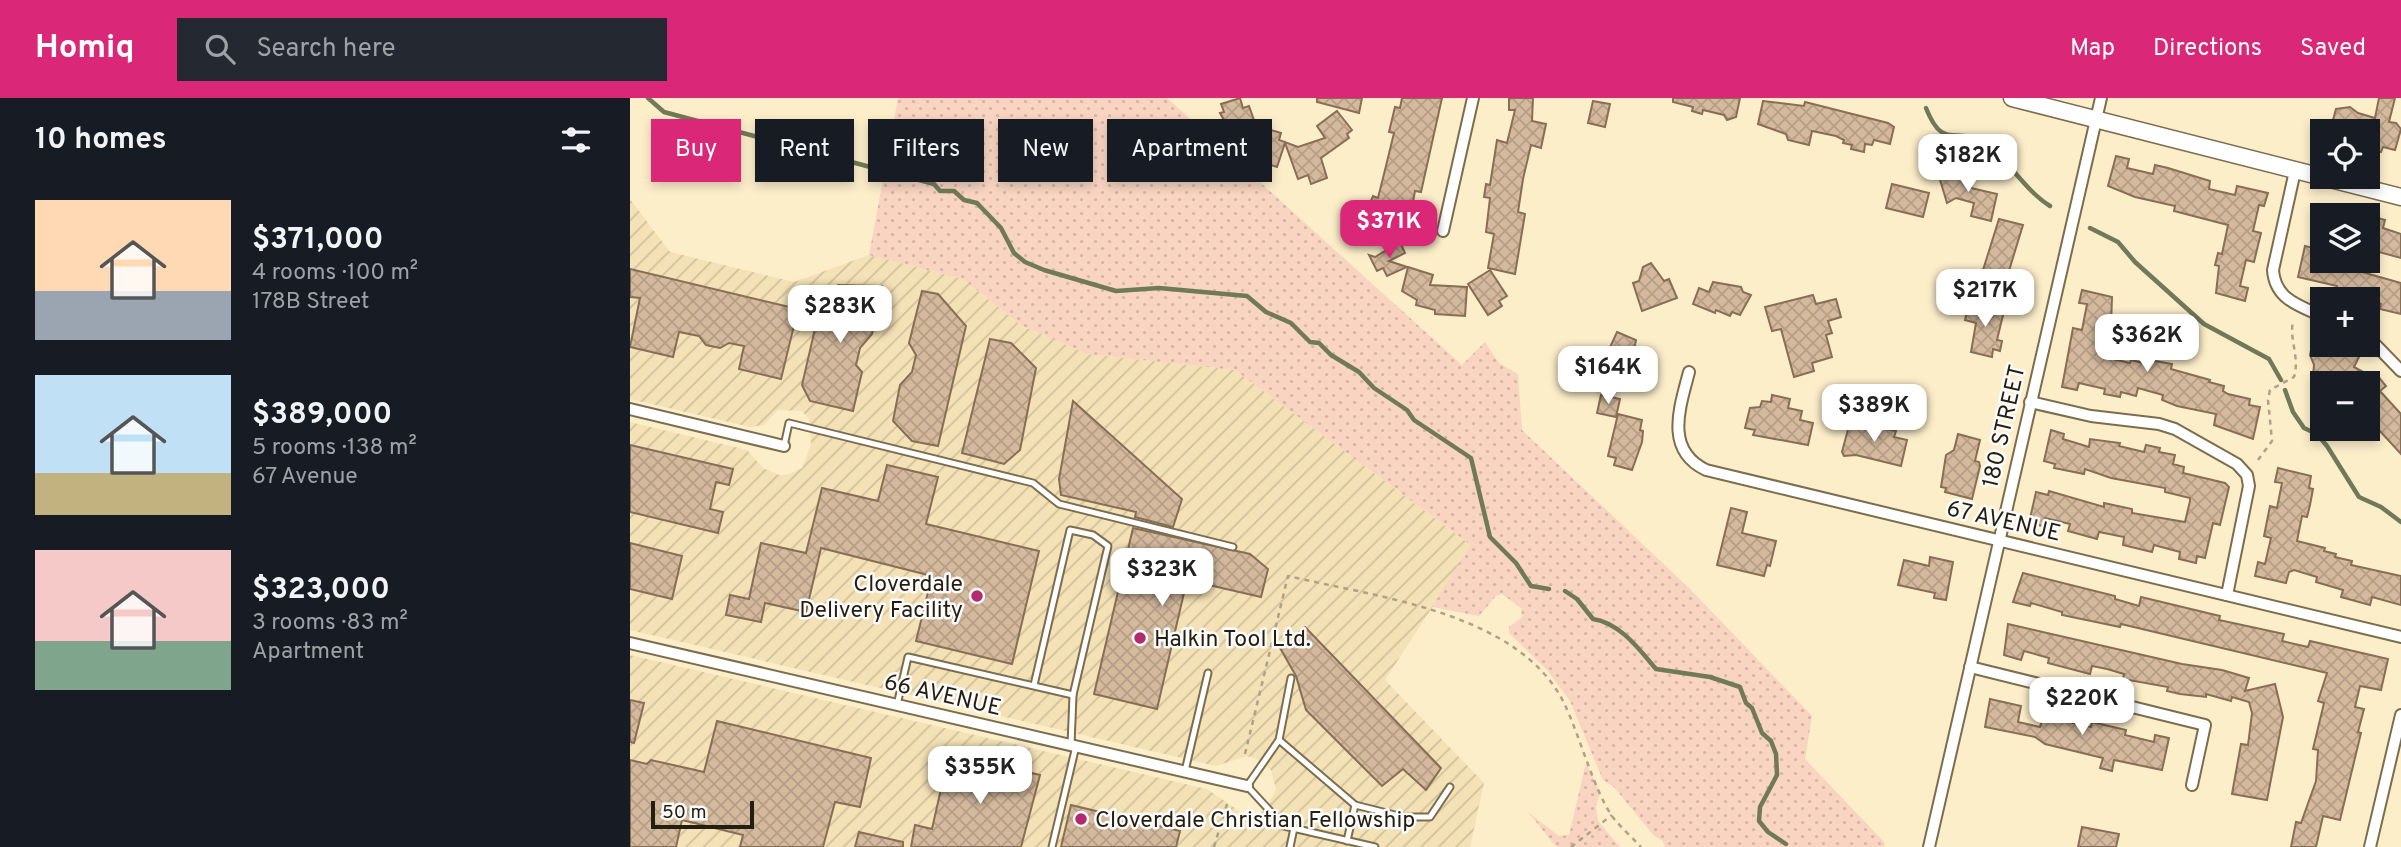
<!DOCTYPE html>
<meta charset="utf-8">
<style>
:root{--surface:#171b24;--page:#242831;--text:#f1f3f6;--muted:#9ea1a6;--accent:#db2777}
body{margin:0;font-family:Overpass,sans-serif;background:var(--page);color:var(--text);height:100vh;display:flex;flex-direction:column;font-size:26px;white-space:nowrap}
*{box-sizing:border-box;margin:0}
p{font-size:23px;color:var(--muted)}
.icon{flex:none;width:38px;height:38px;fill:none;stroke:currentColor;stroke-width:2;stroke-linecap:round;stroke-linejoin:round}
.map{position:relative;flex:1;overflow:hidden}
.panel{display:flex;flex-direction:column;background:var(--surface);width:630px}
.panel>*{flex:none}
.top-card{position:absolute;left:21px;top:21px;width:665px;height:63px;display:flex;gap:14px}
.fabs{position:absolute;left:1680px;top:21px;display:grid;gap:14px}
.fabs a{display:grid;place-items:center;width:70px;height:70px;border-radius:0px;background:var(--surface);box-shadow:0 4px 10px #0003;font-size:35px}
.scale{position:absolute;left:21px;bottom:18px;width:103px;box-sizing:border-box;padding-left:7px;border:4px solid #241e11;border-top:0;font-size:19px;line-height:24px;white-space:nowrap;color:#241e11;-webkit-text-stroke:5px #fcfcfc;paint-order:stroke}
.price{position:absolute;translate:-50% -60px;padding:0 16px;border-radius:14px;background:#fff;color:#222;font-size:23px;line-height:46px;filter:drop-shadow(0 2px 4px #0008)}
.price::after{content:'';position:absolute;left:50%;top:42px;width:21px;height:16px;margin-left:-10px;background:inherit;clip-path:polygon(0 0,100% 0,50% 100%)}
.price.on{background:var(--accent);color:#fff}
ul{padding:0;list-style:none}
li{display:flex;align-items:center;gap:21px;height:175px;padding:0 35px}
li span{display:grid;place-items:center;flex:none;width:196px;height:140px;border-radius:0px;color:#555}
li>.icon{margin-inline-start:auto}
span .icon{width:84px;height:84px;fill:#fffc;stroke-width:1}
li b{font-size:30px}
h2{display:flex;justify-content:space-between;align-items:center;height:84px;padding:0 35px;font-size:30px}
.tag{padding:0 24px;border-radius:0px;background:var(--surface);box-shadow:0 4px 10px #0003;font-size:24px;line-height:63px}
.tag.on{background:var(--accent);color:#fff}
header{display:flex;align-items:center;gap:42px;box-sizing:border-box;height:98px;padding:0 35px;background:var(--accent);color:#fff}
header strong{font-size:33px}
nav{display:flex;gap:38px;margin-inline-start:auto;font-size:24px}
.search{width:490px;height:63px;background:var(--page);display:flex;align-items:center;gap:18px;box-sizing:border-box;padding:0 24px;border-radius:0px;color:var(--muted);font-size:26px}
main{display:flex;flex:1;min-height:0}
.map>svg:first-child{display:block}
.industrial{fill:url(#industrial-furrows)}
.grass{fill:url(#grass-dots)}
.lines{fill:none;stroke-linecap:round;stroke-linejoin:round}
.stream{stroke:#717a58;stroke-width:4.5}
.building{fill:url(#building-cross-hatch);stroke:#876e54;stroke-width:2}
.lane-casing{stroke:#7b6d4d;stroke-width:9}
.street-casing{stroke:#7b6d4d;stroke-width:14}
.secondary-casing{stroke:#7b6d4d;stroke-width:19}
.path{stroke:#ada186;stroke-width:2.5;stroke-dasharray:5 5;stroke-linecap:butt}
.lane{stroke:#fff;stroke-width:5}
.street{stroke:#fff;stroke-width:10}
.secondary{stroke:#fff;stroke-width:16}
.poi-dot{fill:#b22b6f;stroke:#fcfcfc;stroke-width:2.5}
.labels{text-anchor:middle;stroke-width:5;stroke-linejoin:round;paint-order:stroke}
.street-label{font-size:23px;fill:#241e11;stroke:#fcfcfc}
.poi-label{font-size:23px;fill:#241e11;stroke:#fcfcfc;text-anchor:start}
</style>
<header>
<strong>Homiq</strong>
<div class="search"><svg class="icon" aria-label="search" viewBox="0 0 24 24"><circle cx="10" cy="10" r="6"/><path d="M15 15l6 6"/></svg>Search here</div>
<nav><a>Map</a><a>Directions</a><a>Saved</a></nav>
</header>
<main>
<section class="panel">
<h2>10 homes<svg class="icon" aria-label="filters" viewBox="0 0 24 24"><path d="M4 7h16M4 17h16"/><circle cx="9" cy="7" r="2"/><circle cx="15" cy="17" r="2"/></svg></h2>
<ul>
<li><span style="background:linear-gradient(#ffd9b3 65%,#9aa5b1 0)"><svg class="icon" aria-label="home" viewBox="0 0 24 24"><path d="M3 11l9-7 9 7M6 9v11h12V9"/></svg></span><div><b>$371,000</b><p>4 rooms · 100 m²</p><p>178B Street</p></div></li>
<li><span style="background:linear-gradient(#bfe0f5 70%,#c2b280 0)"><svg class="icon" aria-label="home" viewBox="0 0 24 24"><path d="M3 11l9-7 9 7M6 9v11h12V9"/></svg></span><div><b>$389,000</b><p>5 rooms · 138 m²</p><p>67 Avenue</p></div></li>
<li><span style="background:linear-gradient(#f6c9c9 65%,#7fa58c 0)"><svg class="icon" aria-label="home" viewBox="0 0 24 24"><path d="M3 11l9-7 9 7M6 9v11h12V9"/></svg></span><div><b>$323,000</b><p>3 rooms · 83 m²</p><p>Apartment</p></div></li>
</ul>
</section>
<div class="map">
<svg width="1771" height="749" viewBox="0 0 1771 749">
<defs>
<pattern id="industrial-furrows" width="10" height="10" patternUnits="userSpaceOnUse" patternTransform="scale(1.75)"><rect width="10" height="10" fill="#f4e1b6"/><path d="M-1 1l2-2M0 10L10 0M9 11l2-2" fill="none" stroke="#d1c19b"/></pattern>
<pattern id="grass-dots" width="8" height="8" patternUnits="userSpaceOnUse" patternTransform="scale(1.75)"><rect width="8" height="8" fill="#f8d4c1"/><path d="M2 2h.1M6 6h.1" fill="none" stroke="#d4b6a5" stroke-width="1.8" stroke-linecap="round"/></pattern>
<pattern id="building-cross-hatch" width="8" height="8" patternUnits="userSpaceOnUse" patternTransform="scale(1.75)"><rect width="8" height="8" fill="#d4b99d"/><path d="M0 0l8 8M0 8l8-8" fill="none" stroke="#b69f86"/></pattern>
</defs>
<rect width="100%" height="100%" fill="#fdeeca"/>
<!-- industrial -->
<polygon class="industrial" points="0,101 40,154 164,184 239,157 333,181 392,228 458,256 605,272 842,448 755,582 854,685 840,749 0,749 0,557 577,691 615,717 631,714 637,709 646,691 641,672 627,661 617,658 586,668 0,532 0,324 117,352 133,370 149,377 157,377 172,370 181,347 179,321 172,313 148,312 134,327 120,329 0,301"/>
<!-- grass -->
<g class="grass">
<polygon points="268,0 537,0 832,267 855,244 869,265 888,276 892,332 1060,491 1182,618 1175,661 1255,745 1254,749 1035,749 1032,742 1024,738 984,689 973,682 940,603 917,572 879,535 879,529 892,519 891,510 872,496 866,498 849,518 802,509 841,447 605,272 458,256 392,228 333,181 239,157"/>
<polygon points="956,665 970,694 966,709 968,723 990,749 926,749 899,715 929,738 939,737"/>
</g>
<g class="lines">
<!-- stream -->
<g class="stream">
<polyline points="18,0 34,14 304,86 310,93 324,93 334,102 347,105 371,130 384,155 395,164 414,172 486,193 529,190 617,198 636,214 661,225 680,244 689,245 701,257 729,274 744,290 777,312 784,322 841,360 860,439 886,465 901,488 919,491"/>
<path d="M1296,10C1313,53 1325,28 1352,44C1378,60 1394,92 1420,108"/>
<polyline points="1460,130 1488,144 1505,164 1574,226 1639,261 1651,282"/>
<polyline points="1655,292 1663,314 1674,330 1687,336 1697,348 1729,399 1751,409 1771,424"/>
<path d="M935,493L947,501L963,521C990,525 1009,551 1026,571L1080,579L1110,589L1116,605L1122,610L1132,635L1141,643L1146,656L1147,677L1130,709L1129,723L1138,734L1156,746"/>
</g>
</g>
<!-- building -->
<g class="building">
<polygon points="610,0 613,10 619,8 625,25 600,34 590,15 594,14 591,6"/>
<polygon points="687,0 732,0 729,15 687,4"/>
<polygon points="772,0 812,0 791,94 785,93 783,104 776,103 766,144 733,136 740,105 743,98 748,100 755,72 764,35 759,34 765,9 770,10"/>
<polygon points="879,0 903,0 902,23 916,26 911,50 901,47 893,81 888,114 895,116 885,176 858,170 864,136 856,134 860,100 854,99 856,86 860,87 867,42 877,45 885,12 879,12"/>
<polygon points="1043,0 1110,0 1106,19 1097,22 1094,17 1073,12 1072,16 1062,13 1063,9 1043,4"/>
<polygon points="1749,0 1765,0 1759,24 1766,25 1771,31 1765,52 1753,49 1751,54 1738,51 1741,33 1700,33 1706,11 1720,9 1728,15 1745,20"/>
<polygon points="963,3 980,6 975,29 958,25"/>
<polygon points="1133,3 1174,8 1175,4 1258,25 1264,29 1260,46 1244,42 1242,47 1235,46 1234,54 1221,51 1222,47 1213,45 1214,42 1206,38 1182,33 1179,47 1158,42 1156,36 1128,26"/>
<polygon points="707,13 722,32 717,36 719,40 691,60 697,80 681,86 678,77 668,81 655,45 647,69 620,60 631,29 651,35 649,42 668,49 695,40 687,28"/>
<polygon points="1486,58 1499,61 1497,70 1523,76 1525,67 1538,70 1580,83 1579,91 1605,97 1607,88 1638,95 1634,108 1629,107 1623,133 1631,135 1624,164 1616,162 1610,188 1618,190 1615,203 1586,195 1589,168 1585,167 1588,155 1592,156 1598,127 1544,113 1545,108 1505,99 1478,88"/>
<polygon points="1314,72 1329,75 1339,74 1343,81 1341,90 1367,96 1361,123 1341,118 1344,105 1326,100 1317,105 1308,75 1313,76"/>
<polygon points="1262,86 1299,95 1293,119 1256,110"/>
<polygon points="1740,118 1755,122 1753,130 1771,136 1771,160 1738,151"/>
<polygon points="1369,121 1393,127 1378,176 1353,172"/>
<polygon points="770,144 775,155 759,163 777,169 757,178 753,170 747,173 739,157 745,159"/>
<polygon points="1675,148 1692,152 1692,163 1726,166 1725,172 1771,185 1771,216 1750,211 1751,206 1738,201 1721,201 1722,198 1706,194 1707,188 1668,179"/>
<polygon points="1021,165 1034,183 1039,181 1047,200 1012,213 1003,185 1009,183 1013,169"/>
<polygon points="778,169 803,177 800,187 837,189 835,218 805,216 805,212 786,207 787,202 772,193"/>
<polygon points="0,171 168,211 151,281 109,271 114,248 99,245 90,250 76,247 69,238 49,234 43,259 0,249 10,200 0,199"/>
<polygon points="860,172 877,198 869,203 872,208 858,217 838,186"/>
<polygon points="1083,184 1111,189 1113,194 1121,197 1110,217 1102,214 1100,218 1086,212 1085,215 1063,206 1069,190 1079,194"/>
<polygon points="208,187 252,188 242,236 230,250 226,267 232,274 223,313 180,303 172,287 193,196 205,199"/>
<polygon points="1452,192 1482,199 1481,228 1474,259 1500,265 1501,262 1513,265 1514,261 1542,266 1541,271 1580,282 1579,284 1594,288 1593,293 1598,296 1620,301 1619,307 1630,309 1623,341 1584,327 1586,316 1547,308 1532,302 1533,297 1508,290 1506,298 1491,294 1490,299 1474,296 1475,291 1449,285 1447,292 1432,289 1443,230 1452,232 1457,206 1449,205"/>
<polygon points="292,193 308,196 336,228 308,348 282,343 263,323 270,287 282,274 286,257 279,245"/>
<polygon points="1183,197 1186,206 1206,201 1211,219 1198,223 1202,235 1196,237 1202,259 1182,265 1184,273 1164,279 1151,231 1142,233 1135,209"/>
<polygon points="1339,205 1374,213 1367,242 1372,243 1370,253 1363,251 1362,259 1341,254 1346,225 1335,222"/>
<polygon points="1687,224 1692,226 1692,247 1698,247 1697,253 1715,257 1717,253 1729,259 1724,269 1744,280 1747,277 1756,288 1750,293 1771,316 1771,356 1738,320 1738,285 1690,285 1691,279 1683,277 1684,267 1680,257"/>
<polygon points="987,234 1006,242 1002,261 1013,266 1004,284 986,276 989,271 977,265 980,260 976,258"/>
<polygon points="360,241 381,245 406,270 390,352 374,366 332,355"/>
<polygon points="971,297 990,301 986,319 967,315"/>
<polygon points="1142,297 1160,301 1158,310 1172,313 1170,322 1183,325 1178,347 1123,337 1125,332 1115,330 1120,310 1130,309 1132,303 1141,304"/>
<polygon points="443,303 552,401 543,429 505,419 506,414 431,397 429,381"/>
<polygon points="988,316 1012,322 1010,332 1013,333 1012,344 1002,372 984,367 986,360 978,358"/>
<polygon points="1220,324 1266,333 1264,339 1277,342 1271,368 1226,357 1214,358 1212,354"/>
<polygon points="1421,332 1434,336 1433,341 1459,349 1460,341 1490,345 1489,348 1514,354 1516,347 1530,350 1529,354 1545,357 1543,366 1554,369 1553,375 1595,385 1599,389 1590,427 1583,425 1575,460 1567,458 1566,465 1549,461 1550,454 1524,447 1522,454 1493,447 1494,439 1469,434 1467,441 1438,433 1440,426 1415,420 1413,428 1399,425 1406,394 1418,397 1419,393 1474,409 1474,405 1502,411 1502,415 1555,424 1560,403 1560,400 1535,394 1535,390 1481,380 1455,371 1454,376 1424,370 1425,366 1414,363"/>
<polygon points="1328,336 1350,342 1345,363 1349,364 1350,368 1342,401 1315,394 1316,390 1311,389 1316,357 1324,352"/>
<polygon points="0,347 103,371 99,387 86,384 80,411 93,414 88,435 0,414"/>
<polygon points="257,367 308,379 296,426 409,453 382,566 286,543 302,478 191,450 176,514 135,505 131,524 96,517 100,497 119,501 131,445 176,455 192,390 248,403"/>
<polygon points="1648,370 1681,378 1679,390 1683,391 1680,407 1677,419 1672,418 1667,443 1695,450 1694,453 1706,456 1705,459 1722,463 1721,467 1771,478 1771,507 1742,499 1740,507 1711,499 1713,492 1686,484 1687,479 1664,472 1659,474 1656,485 1625,478 1628,464 1635,466 1641,440 1634,438 1640,408 1647,410 1652,385 1645,384"/>
<polygon points="1101,410 1117,414 1112,435 1146,443 1140,468 1137,467 1134,478 1087,467"/>
<polygon points="503,430 620,456 638,471 631,499 557,482 527,611 464,596"/>
<polygon points="0,445 52,458 42,501 0,491"/>
<polygon points="1300,459 1323,464 1316,502 1304,500 1305,495 1268,487 1274,462 1299,468"/>
<polygon points="1393,475 1485,498 1485,501 1509,508 1511,499 1590,518 1589,522 1654,536 1652,543 1678,549 1680,543 1758,561 1751,592 1730,588 1725,609 1734,611 1728,634 1731,635 1710,722 1693,718 1686,749 1661,749 1666,724 1671,725 1686,683 1688,652 1683,651 1694,605 1688,603 1697,575 1491,526 1490,529 1432,517 1432,514 1401,505 1400,508 1383,504"/>
<polygon points="1378,526 1552,566 1592,572 1619,580 1615,593 1645,586 1653,619 1637,702 1602,696 1611,646 1618,647 1622,615 1619,604 1602,599 1601,603 1576,596 1576,599 1550,596 1537,593 1538,589 1493,581 1494,576 1477,571 1462,568 1460,576 1418,565 1419,560 1394,553 1391,562 1374,557"/>
<polygon points="675,529 811,670 796,692 773,671 752,688 676,612 666,578 650,550"/>
<polygon points="1360,601 1391,608 1388,624 1410,629 1414,614 1430,618 1429,622 1461,629 1462,624 1496,632 1495,637 1524,644 1525,637 1539,640 1532,672 1484,662 1482,673 1470,670 1473,660 1415,646 1405,639 1355,629"/>
<polygon points="0,602 14,605 4,645 0,644"/>
<polygon points="87,623 241,660 230,709 205,704 193,749 110,749 113,737 52,722 46,749 0,749 0,662 17,666 21,662 74,674"/>
<polygon points="319,655 410,677 391,749 281,749 285,727 302,731"/>
<polygon points="441,707 550,733 546,749 431,749"/>
<polygon points="1452,729 1489,736 1486,749 1448,749"/>
<polygon points="229,734 273,744 273,749 225,749"/>
</g>
<g class="lines">
<!-- lane casing -->
<g class="lane-casing">
<g id="lane">
<polyline points="154,348 159,325 403,385 429,406 603,449"/>
<polyline points="661,580 649,642 617,688 654,728 745,749"/>
<polyline points="404,587 440,432 463,437 478,448 443,597 441,647"/>
<polyline points="267,607 278,559 443,597"/>
<polyline points="649,642 725,707 717,743"/>
<polyline points="555,673 578,575"/>
<polyline points="725,707 773,719 800,719 820,689"/>
<polyline points="422,749 446,648"/>
<polyline points="660,749 664,730"/>
</g>
</g>
<!-- street casing -->
<g class="street-casing">
<g id="street">
<path d="M1665,73L1643,172C1645,201 1668,207 1692,218"/>
<polyline points="813,133 843,0"/>
<polyline points="1738,239 1771,273"/>
<path d="M1059,274C1050,309 1034,352 1076,372L1771,539"/>
<polyline points="1400,304 1461,318 1529,326 1545,331 1607,366 1617,377 1619,388 1597,497"/>
<polyline points="0,311 154,348"/>
<polyline points="0,545 617,688"/>
<polyline points="1340,569 1575,627 1562,687"/>
<polyline points="1299,749 1471,0"/>
<polyline points="1740,749 1771,617"/>
</g>
</g>
<!-- secondary casing -->
<g class="secondary-casing">
<polyline id="secondary" points="1382,0 1771,99"/>
</g>
<!-- path -->
<g class="path">
<path d="M1628,362L1642,343L1638,302L1640,292L1664,279C1670,259 1659,242 1663,223"/>
<path d="M615,656L658,478C746,499 889,514 934,605C950,638 963,690 982,718C990,729 1002,739 1011,749"/>
<polyline points="584,749 597,706"/>
<polyline points="941,749 982,717"/>
</g>
<!-- lane -->
<use href="#lane" class="lane"/>
<!-- street -->
<use href="#street" class="street"/>
<!-- secondary -->
<use href="#secondary" class="secondary"/>
</g>
<!-- markers -->
<g class="poi-dot">
<circle cx="347" cy="498" r="7"/>
<circle cx="510" cy="540" r="7"/>
<circle cx="451" cy="721" r="7"/>
</g>
<g class="labels">
<!-- street labels -->
<g class="street-label">
<text transform="translate(1373 328) rotate(-77)" y="8">180 STREET</text>
<text transform="translate(1374 422) rotate(13)" y="8">67 AVENUE</text>
<text transform="translate(313 596) rotate(13)" y="8">66 AVENUE</text>
</g>
<!-- poi labels -->
<g class="poi-label">
<text x="333" y="493" text-anchor="end">Cloverdale<tspan x="333" dy="26">Delivery Facility</tspan></text>
<text x="524" y="548">Halkin Tool Ltd.</text>
<text x="465" y="729">Cloverdale Christian Fellowship</text>
</g>
</g>
</svg>
<div class="fabs">
<a><svg class="icon" aria-label="locate" viewBox="0 0 24 24"><circle cx="12" cy="12" r="6"/><path d="M12 2v4M12 18v4M2 12h4M18 12h4"/></svg></a>
<a><svg class="icon" aria-label="layers" viewBox="0 0 24 24"><path d="M12 4l9 5-9 5-9-5zM3 14l9 5 9-5"/></svg></a>
<a>+</a>
<a>−</a>
</div>
<div class="scale">50 m</div>
<b class="price" style="left:1338px;top:96px">$182K</b>
<b class="price on" style="left:759px;top:162px">$371K</b>
<b class="price" style="left:1355px;top:231px">$217K</b>
<b class="price" style="left:210px;top:247px">$283K</b>
<b class="price" style="left:1517px;top:276px">$362K</b>
<b class="price" style="left:978px;top:308px">$164K</b>
<b class="price" style="left:1244px;top:346px">$389K</b>
<b class="price" style="left:532px;top:510px">$323K</b>
<b class="price" style="left:1452px;top:639px">$220K</b>
<b class="price" style="left:350px;top:708px">$355K</b>
<div class="top-card">
<a class="tag on">Buy</a>
<a class="tag">Rent</a>
<a class="tag">Filters</a>
<a class="tag">New</a>
<a class="tag">Apartment</a>
</div>
</div>
</main>
